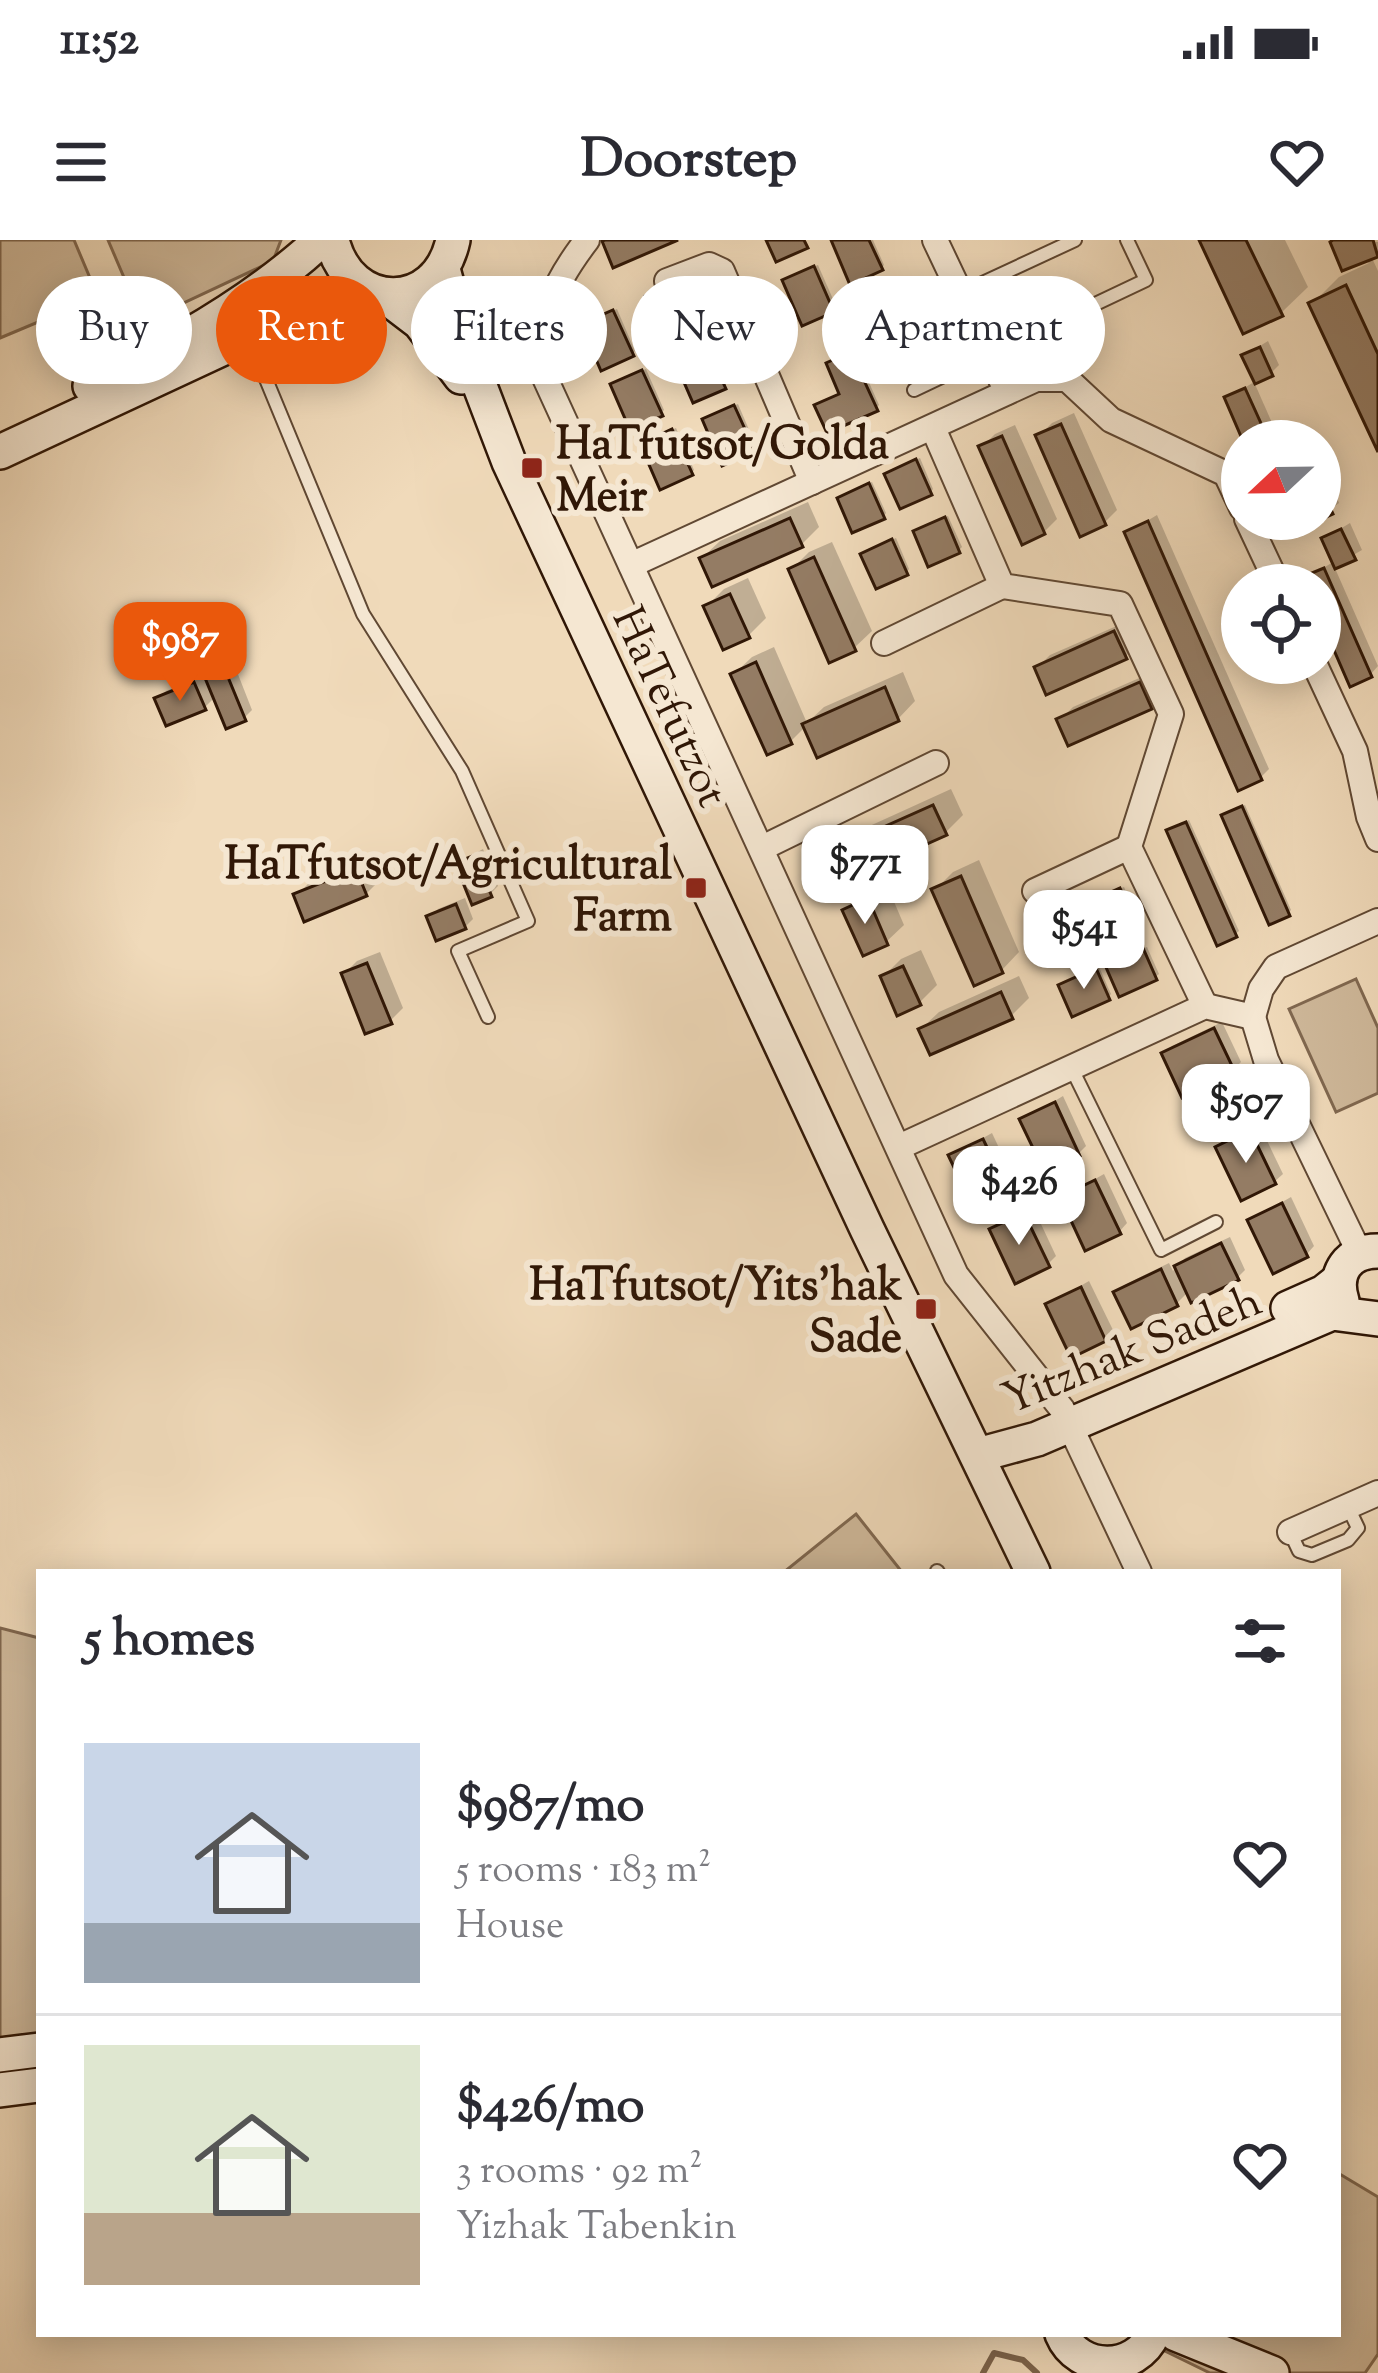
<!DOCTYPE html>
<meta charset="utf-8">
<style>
:root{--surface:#fff;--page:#f7f7f7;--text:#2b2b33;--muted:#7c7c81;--line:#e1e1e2;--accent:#ea580c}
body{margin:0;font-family:"Sorts Mill Goudy",serif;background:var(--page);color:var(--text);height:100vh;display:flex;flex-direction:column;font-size:45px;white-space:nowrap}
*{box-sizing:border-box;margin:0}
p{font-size:39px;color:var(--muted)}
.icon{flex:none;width:66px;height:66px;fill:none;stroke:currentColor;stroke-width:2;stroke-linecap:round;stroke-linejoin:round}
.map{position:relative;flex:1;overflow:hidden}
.panel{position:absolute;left:36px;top:1329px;width:1305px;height:768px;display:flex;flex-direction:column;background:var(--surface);border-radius:0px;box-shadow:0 6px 30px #0003}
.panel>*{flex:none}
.banner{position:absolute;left:36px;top:36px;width:1308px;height:108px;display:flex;gap:24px}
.needle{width:78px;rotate:248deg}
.buttons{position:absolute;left:1221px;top:180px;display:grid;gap:24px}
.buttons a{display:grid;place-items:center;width:120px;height:120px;border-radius:50%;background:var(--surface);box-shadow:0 6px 30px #0003;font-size:60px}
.price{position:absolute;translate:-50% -102px;padding:0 27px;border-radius:24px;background:#fff;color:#222;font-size:39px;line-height:78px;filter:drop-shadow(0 3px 6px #0008)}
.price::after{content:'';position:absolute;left:50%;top:72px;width:36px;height:27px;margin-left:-18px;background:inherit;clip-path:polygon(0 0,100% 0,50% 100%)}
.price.active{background:var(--accent);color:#fff}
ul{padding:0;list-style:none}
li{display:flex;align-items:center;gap:36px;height:300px;padding:0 48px}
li+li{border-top:3px solid var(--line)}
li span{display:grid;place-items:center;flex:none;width:336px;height:240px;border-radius:0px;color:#555}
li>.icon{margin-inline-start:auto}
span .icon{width:144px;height:144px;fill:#fffc;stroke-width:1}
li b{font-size:51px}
h2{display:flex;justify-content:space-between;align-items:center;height:144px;padding:0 48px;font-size:51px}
.pill{padding:0 42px;border-radius:54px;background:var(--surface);box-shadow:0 6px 30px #0003;font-size:42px;line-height:108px}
.pill.active{background:var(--accent);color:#fff}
.status{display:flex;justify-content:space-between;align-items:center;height:84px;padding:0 60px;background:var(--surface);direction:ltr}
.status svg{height:33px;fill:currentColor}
header{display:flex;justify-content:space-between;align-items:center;height:156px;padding:0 48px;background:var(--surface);font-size:54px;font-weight:800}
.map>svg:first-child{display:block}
.green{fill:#cfb99b;stroke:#806850;stroke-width:3}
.shadow{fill:#0003}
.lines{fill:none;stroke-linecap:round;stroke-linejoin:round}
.stream{stroke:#7c644d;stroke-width:6}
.building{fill:#947c64;stroke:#301706;stroke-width:3}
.lane-casing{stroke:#604833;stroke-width:16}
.street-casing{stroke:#604833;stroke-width:28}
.secondary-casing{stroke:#301706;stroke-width:38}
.lane{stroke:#f5e7d2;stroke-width:12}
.street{stroke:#f5e7d2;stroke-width:24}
.secondary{stroke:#f5e7d2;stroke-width:33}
.poi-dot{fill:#8f2418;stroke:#f5e7d2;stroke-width:4.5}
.labels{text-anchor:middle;stroke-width:12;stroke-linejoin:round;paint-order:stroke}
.poi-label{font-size:45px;font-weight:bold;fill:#301706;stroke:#f5e7d2;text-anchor:end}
.street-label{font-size:45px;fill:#301706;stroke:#f5e7d2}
</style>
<div class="status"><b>11:52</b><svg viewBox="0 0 49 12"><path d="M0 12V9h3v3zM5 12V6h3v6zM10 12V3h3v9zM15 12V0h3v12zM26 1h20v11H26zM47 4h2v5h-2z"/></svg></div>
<header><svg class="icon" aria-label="menu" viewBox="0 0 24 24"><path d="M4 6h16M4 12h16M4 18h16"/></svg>Doorstep<svg class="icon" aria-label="heart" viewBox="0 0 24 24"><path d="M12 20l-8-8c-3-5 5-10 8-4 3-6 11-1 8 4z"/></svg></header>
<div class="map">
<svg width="1378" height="2133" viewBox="0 0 1378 2133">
<rect width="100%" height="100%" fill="#f0daba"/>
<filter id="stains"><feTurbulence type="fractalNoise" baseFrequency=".00167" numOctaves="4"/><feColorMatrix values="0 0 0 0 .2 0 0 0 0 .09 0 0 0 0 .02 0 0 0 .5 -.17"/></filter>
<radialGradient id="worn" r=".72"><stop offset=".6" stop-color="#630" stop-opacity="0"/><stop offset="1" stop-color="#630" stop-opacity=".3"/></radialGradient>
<!-- green -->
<g class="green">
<polygon points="0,0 74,0 98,57 0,98"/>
<polygon points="108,0 281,0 273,21 143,82"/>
<polygon points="1356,739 1378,788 1378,853 1336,872 1289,769"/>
<polygon points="856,1274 902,1332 784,1332"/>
<polygon points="0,1388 39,1398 39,1803 0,1807"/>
<polygon points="1338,1933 1378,1957 1378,2114 1365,2133 1210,2133 1130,2094 1338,2094"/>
</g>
<!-- shadow -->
<g class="shadow">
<polygon points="834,0 873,0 884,25 881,28"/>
<polygon points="1202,0 1285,0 1308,47 1281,73"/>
<polygon points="1334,0 1378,2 1378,13 1371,16 1378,31 1378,205 1312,64 1339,37 1369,23"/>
<polygon points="818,25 836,66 833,69 788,38"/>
<polygon points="681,41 699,82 667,98"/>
<polygon points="617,69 635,111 632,114 588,82"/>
<polygon points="709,101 727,143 724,146 680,114"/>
<polygon points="1268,101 1279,125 1271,133 1245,115"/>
<polygon points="855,111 879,165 876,168 842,153 832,121"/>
<polygon points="646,129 664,170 661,173 617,141"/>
<polygon points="1254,142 1280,201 1246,201 1228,158"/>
<polygon points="738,164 756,206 753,209 708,177"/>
<polygon points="1074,173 1117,270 1104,283 1039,196 1052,183"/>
<polygon points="1015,185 1057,279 1044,292 982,207 995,194"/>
<polygon points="676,188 694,230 691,233 646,201"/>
<polygon points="920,218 933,249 930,253 891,231"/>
<polygon points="1329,239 1339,263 1320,277 1320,242"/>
<polygon points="872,242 886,273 883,277 843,255"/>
<polygon points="808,262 819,287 801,305 702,318 720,301"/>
<polygon points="1157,275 1269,529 1260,538 1127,293"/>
<polygon points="948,276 962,307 959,310 919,289"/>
<polygon points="1350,283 1362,310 1334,326 1378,426 1370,435 1320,370 1320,345 1309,345 1306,338 1335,321 1325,298"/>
<polygon points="896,298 909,329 906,333 867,311"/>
<polygon points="832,302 872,391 854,408 791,330 809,312"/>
<polygon points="748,338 766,378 748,396 707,366 724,349"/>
<polygon points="1128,381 1138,404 1125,417 1037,428 1050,415"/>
<polygon points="774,407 807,483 824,467 903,432 915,461 898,479 806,486 790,502 734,434 752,417"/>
<polygon points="232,419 252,470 244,478 216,456 204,468 158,459 166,451 203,437 215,426"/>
<polygon points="1153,432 1163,453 1150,466 1060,480 1073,467"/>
<polygon points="951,549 963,575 945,593 845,606 863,589"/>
<polygon points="1245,565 1291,670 1288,673 1227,573"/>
<polygon points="1189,580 1239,691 1235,694 1173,588"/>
<polygon points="483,609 498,646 490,654 458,623"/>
<polygon points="369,618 379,641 366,654 297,655 310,642"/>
<polygon points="979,620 1019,712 1002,730 935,650 953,632"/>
<polygon points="886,643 904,685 886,702 846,670 863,653"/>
<polygon points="1124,647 1136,673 1133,677 1089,662"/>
<polygon points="465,658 473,679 465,687 430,677 438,669"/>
<polygon points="1076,669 1088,696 1049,714 1041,684"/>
<polygon points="1147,707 1159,734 1155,737 1112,723"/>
<polygon points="921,710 937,745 919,763 883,737 901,719"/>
<polygon points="380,712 403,768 390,781 344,734 357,721"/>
<polygon points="1099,727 1111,754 1108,757 1065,743"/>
<polygon points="1019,736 1029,758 1011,776 921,789 939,772"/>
<polygon points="1222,782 1241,822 1233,830 1164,814 1172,806"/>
<polygon points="1063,856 1086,906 1078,914 1023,880"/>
<polygon points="1259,884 1283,934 1274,942 1219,908"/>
<polygon points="992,893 1015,942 1007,950 951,916"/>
<polygon points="1104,934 1127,983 1119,992 1063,957"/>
<polygon points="1291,957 1314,1006 1306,1015 1251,980"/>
<polygon points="1033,967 1056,1016 1048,1024 993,990"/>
<polygon points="1230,997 1245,1030 1237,1038 1189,1051 1176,1064 1116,1053 1124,1045 1169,1023 1173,1031 1185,1018"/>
<polygon points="1089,1041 1113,1090 1105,1099 1049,1064"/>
</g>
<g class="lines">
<!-- stream -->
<polyline class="stream" points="983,2133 994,2113 1023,2120 1037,2133"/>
</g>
<!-- building -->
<g class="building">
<polygon points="605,0 678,0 613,28 602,1"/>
<polygon points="766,0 804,0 808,8 776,22"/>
<polygon points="831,0 869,0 883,30 850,45"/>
<polygon points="1199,0 1246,0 1283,76 1243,94"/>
<polygon points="1333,0 1373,0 1378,17 1342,31 1330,2"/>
<polygon points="814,26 834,72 802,86 782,40"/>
<polygon points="678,42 698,88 666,102 645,56"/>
<polygon points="1346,45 1378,114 1378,212 1308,63"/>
<polygon points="613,70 634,116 601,131 581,84"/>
<polygon points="705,102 726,149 693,163 673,117"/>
<polygon points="1260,107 1273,136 1255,144 1241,115"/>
<polygon points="851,112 878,171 827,193 814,165 839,154 826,123"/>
<polygon points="642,130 663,176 630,190 610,144"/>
<polygon points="1245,148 1269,201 1243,201 1224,157"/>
<polygon points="734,165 755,211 722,226 702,179"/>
<polygon points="1061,184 1106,285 1080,297 1035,195"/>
<polygon points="672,189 693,235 660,250 640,204"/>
<polygon points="1002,196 1045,294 1022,305 978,206"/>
<polygon points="916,219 932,255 900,269 884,234"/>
<polygon points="869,243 885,279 852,293 837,258"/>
<polygon points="1320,245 1333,274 1315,282 1313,279 1320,279"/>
<polygon points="945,277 960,313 928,327 913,291"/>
<polygon points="790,278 803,307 712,347 699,318"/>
<polygon points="1148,281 1262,540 1238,551 1124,292"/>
<polygon points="1341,289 1356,320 1335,329 1321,298"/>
<polygon points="892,299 908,335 876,349 860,314"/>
<polygon points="814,317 856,411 829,423 788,329"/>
<polygon points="1324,328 1372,437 1350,447 1320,378 1320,345 1306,345 1302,337"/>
<polygon points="730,354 750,398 723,410 703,366"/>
<polygon points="1114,391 1127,419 1046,455 1034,427"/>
<polygon points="756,422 792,504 767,515 730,434"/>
<polygon points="223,425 246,481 226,489 203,433"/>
<polygon points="194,442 206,470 166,486 154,458"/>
<polygon points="1140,442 1152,469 1068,506 1056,479"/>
<polygon points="885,447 899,481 817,518 802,484"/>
<polygon points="933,565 947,595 855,636 841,606"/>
<polygon points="1242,566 1290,676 1269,685 1221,575"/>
<polygon points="1186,582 1237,697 1217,706 1166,590"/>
<polygon points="475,615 492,657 472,665 455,623"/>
<polygon points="356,629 367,656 304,682 293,654"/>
<polygon points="961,636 1003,733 974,746 931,649"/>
<polygon points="1120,648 1134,679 1096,696 1082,665"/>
<polygon points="868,658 888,705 863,716 842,670"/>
<polygon points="456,664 466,689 436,701 426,676"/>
<polygon points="1072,670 1086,702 1048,718 1034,687"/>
<polygon points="1143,708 1157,740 1119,757 1105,725"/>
<polygon points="367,723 392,784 365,794 341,733"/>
<polygon points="903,726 921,765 897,776 880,736"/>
<polygon points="1096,728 1110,760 1072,777 1058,745"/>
<polygon points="1001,752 1013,779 930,815 918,789"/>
<polygon points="1214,788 1235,832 1182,858 1161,813"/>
<polygon points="1055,862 1080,916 1045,933 1019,879"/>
<polygon points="1250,890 1276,944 1241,961 1215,907"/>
<polygon points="983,899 1009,953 974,969 948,915"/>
<polygon points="1095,940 1121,994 1085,1011 1060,957"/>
<polygon points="1282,963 1308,1017 1273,1034 1247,980"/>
<polygon points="1024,973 1050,1027 1015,1044 989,989"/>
<polygon points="1221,1003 1239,1040 1191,1063 1174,1026"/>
<polygon points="1161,1029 1178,1066 1131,1089 1113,1052"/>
<polygon points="1081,1047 1106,1101 1071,1118 1045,1064"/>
</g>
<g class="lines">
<!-- lane casing -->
<g class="lane-casing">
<g id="lane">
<polyline points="961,53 1075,0"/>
<polyline points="249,98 363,374 462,531 528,681 458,711 488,777"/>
<polyline points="914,150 1146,40 1127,0"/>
<polyline points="1071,827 1161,1010 1216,982"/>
<polyline points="1290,1292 1299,1311 1312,1315 1348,1300 1358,1288 1348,1267"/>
<polyline points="937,1331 938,1332"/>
</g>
</g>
<!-- street casing -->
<g class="street-casing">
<g id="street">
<path d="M587,0C554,43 534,83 545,138L956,1035L1062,1169L1139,1332"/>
<polyline points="935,0 1007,152"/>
<polyline points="667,41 709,25 722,31 812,242"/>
<polyline points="933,188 1002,346 1120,364 1171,474 1129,607 1205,766"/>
<polyline points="1247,279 1278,345"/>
<polyline points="631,325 1036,139 1067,139 1111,180 1226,234 1242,268"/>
<polyline points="884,403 1002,346"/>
<polyline points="1314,423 1355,511 1369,577 1378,599"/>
<polyline points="762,608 936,523"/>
<polyline points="1035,651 1129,607"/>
<polyline points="1253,777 1266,820 1359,1012"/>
<polyline points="899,907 1205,766 1253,777 1261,749 1276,727 1378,681"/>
<polyline points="1290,1292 1378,1253"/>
</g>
</g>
<!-- secondary casing -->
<g class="secondary-casing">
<g id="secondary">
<path d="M332,0C349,72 437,74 453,0"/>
<polyline points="443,29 462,99 509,222 867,989 1033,1332"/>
<polyline points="382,54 420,83 461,137"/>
<path d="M90,146C171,109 256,60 321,0"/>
<polyline points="0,212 318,64 365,49"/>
<path d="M1342,1061C1333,1032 1348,1011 1378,1011"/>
<polyline points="1288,1068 1324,1052 1339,1040"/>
<polyline points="978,1215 1037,1199 1332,1073 1378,1079"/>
<polyline points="0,1815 39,1810"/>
<polyline points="0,1850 39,1845"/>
<path d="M1062,2094C1078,2133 1136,2133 1153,2094"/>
<polyline points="1176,2094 1272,2133"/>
</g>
</g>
<!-- lane -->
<use href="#lane" class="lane"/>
<!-- street -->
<use href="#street" class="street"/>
<!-- secondary -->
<use href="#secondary" class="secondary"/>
</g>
<!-- markers -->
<g class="poi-dot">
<rect x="520" y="216" width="24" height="24" rx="6"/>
<rect x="684" y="636" width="24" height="24" rx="6"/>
<rect x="914" y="1057" width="24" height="24" rx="6"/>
</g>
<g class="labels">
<!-- poi labels -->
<g class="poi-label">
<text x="556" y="218" text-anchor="start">HaTfutsot/Golda<tspan x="556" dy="52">Meir</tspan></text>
<text x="672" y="638">HaTfutsot/Agricultural<tspan x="672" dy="52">Farm</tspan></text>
<text x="902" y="1059">HaTfutsot/Yits'hak<tspan x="902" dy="52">Sade</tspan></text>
</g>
<!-- street labels -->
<g class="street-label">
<text transform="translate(672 466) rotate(65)" y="16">HaTefutzot</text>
<text transform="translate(1131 1108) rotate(-22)" y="16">Yitzhak Sadeh</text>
</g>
</g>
<rect width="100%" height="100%" filter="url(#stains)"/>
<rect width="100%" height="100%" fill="url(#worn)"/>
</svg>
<div class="buttons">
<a><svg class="needle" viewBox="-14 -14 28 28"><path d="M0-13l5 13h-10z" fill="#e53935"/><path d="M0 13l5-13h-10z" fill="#7c7c81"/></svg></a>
<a><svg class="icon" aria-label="locate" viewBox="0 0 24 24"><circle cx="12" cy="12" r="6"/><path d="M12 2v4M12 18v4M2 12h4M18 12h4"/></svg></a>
</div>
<b class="price active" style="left:180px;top:464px">$987</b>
<b class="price" style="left:865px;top:687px">$771</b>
<b class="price" style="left:1084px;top:752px">$541</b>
<b class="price" style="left:1246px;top:926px">$507</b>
<b class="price" style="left:1019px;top:1008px">$426</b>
<div class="banner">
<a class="pill">Buy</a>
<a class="pill active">Rent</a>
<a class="pill">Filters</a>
<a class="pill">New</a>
<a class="pill">Apartment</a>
</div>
<section class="panel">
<h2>5 homes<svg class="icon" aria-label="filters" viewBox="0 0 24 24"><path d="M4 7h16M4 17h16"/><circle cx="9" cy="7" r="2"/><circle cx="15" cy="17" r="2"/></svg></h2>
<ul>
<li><span style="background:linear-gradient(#c9d6e8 75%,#9aa5b1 0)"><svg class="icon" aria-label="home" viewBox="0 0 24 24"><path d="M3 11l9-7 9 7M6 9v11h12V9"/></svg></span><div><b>$987/mo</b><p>5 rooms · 183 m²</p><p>House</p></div><svg class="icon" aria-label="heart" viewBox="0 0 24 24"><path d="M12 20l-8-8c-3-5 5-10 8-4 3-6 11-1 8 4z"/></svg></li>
<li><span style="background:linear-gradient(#dfe7d0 70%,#b9a48a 0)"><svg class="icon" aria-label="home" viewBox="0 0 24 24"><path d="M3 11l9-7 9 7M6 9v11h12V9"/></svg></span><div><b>$426/mo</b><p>3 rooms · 92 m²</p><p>Yizhak Tabenkin</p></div><svg class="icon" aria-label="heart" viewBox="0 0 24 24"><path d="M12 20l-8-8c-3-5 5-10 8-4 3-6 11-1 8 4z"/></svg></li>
</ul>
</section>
</div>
